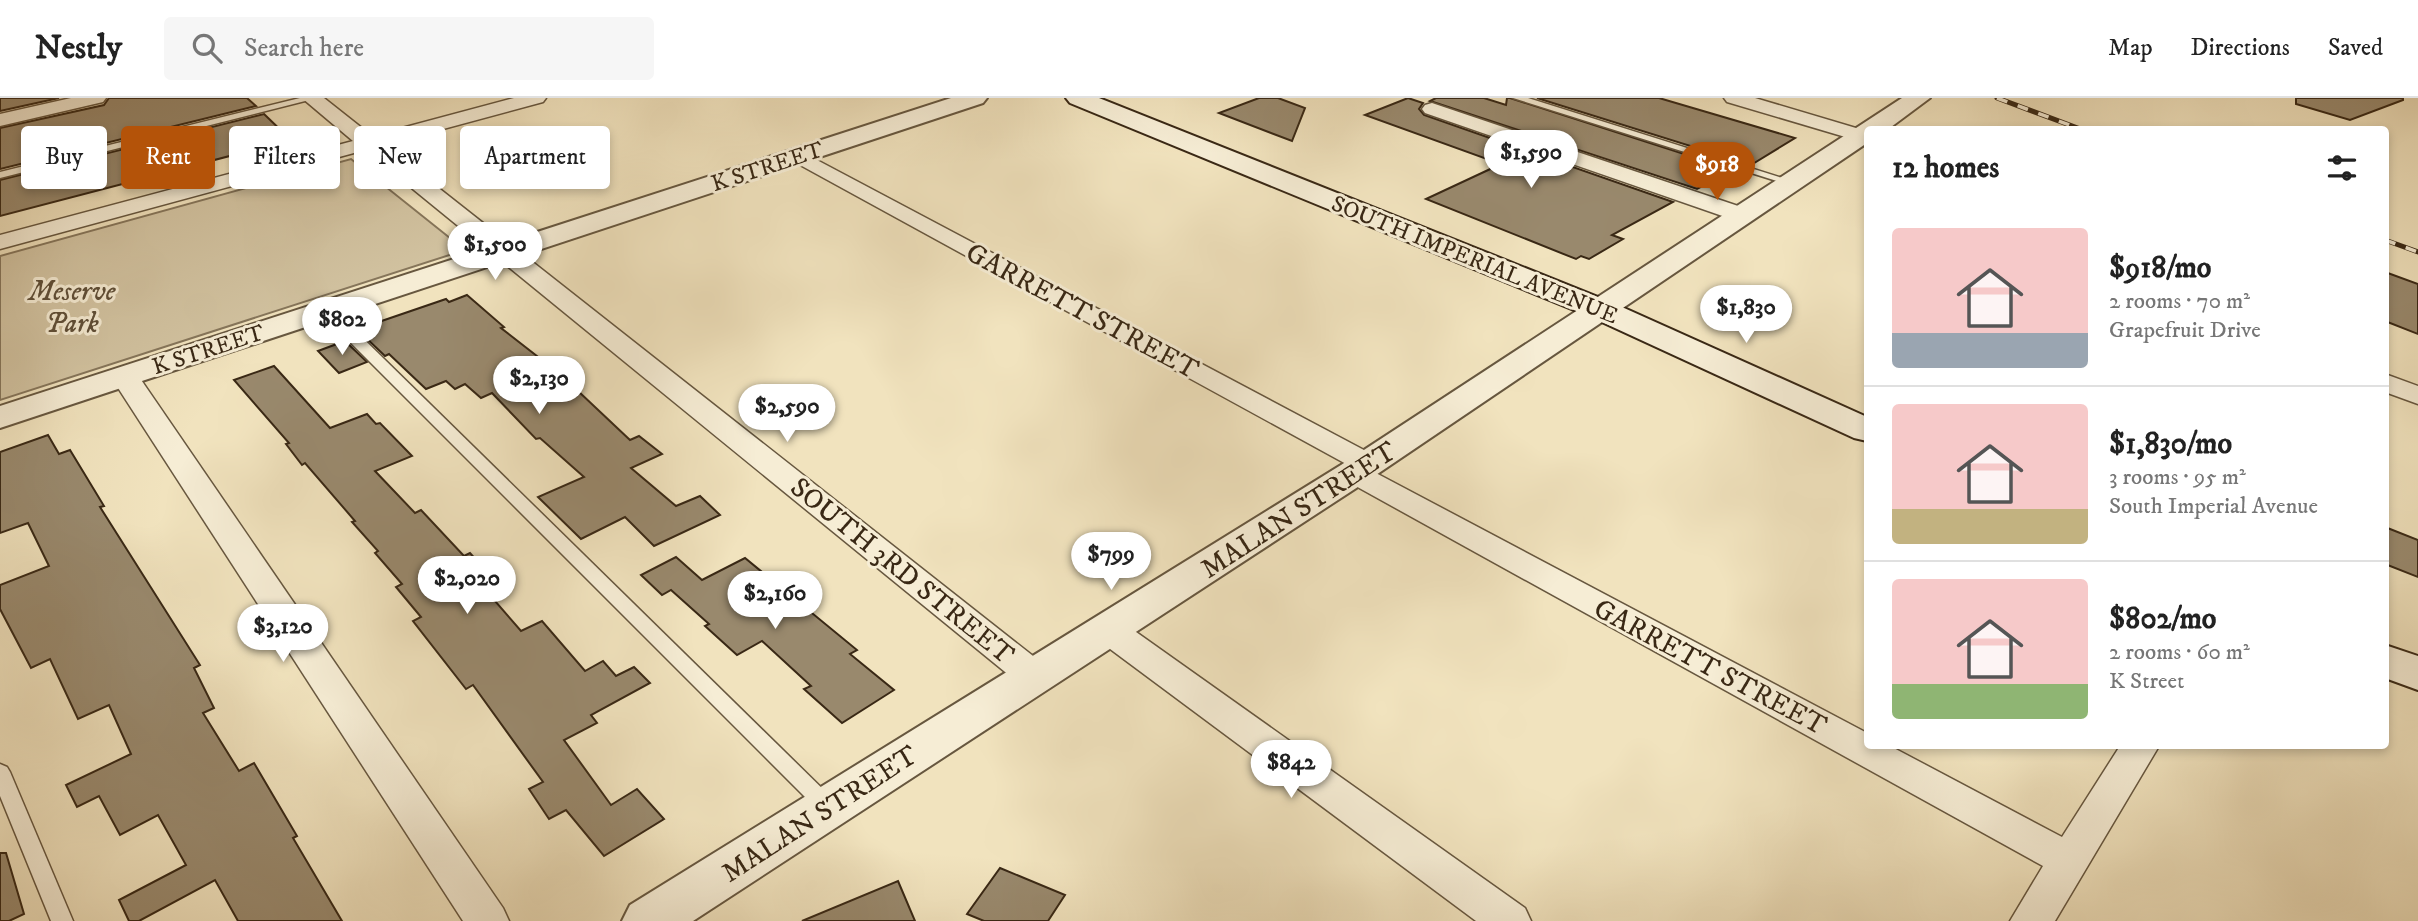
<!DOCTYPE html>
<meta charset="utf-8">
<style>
:root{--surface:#fff;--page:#f6f6f6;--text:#222;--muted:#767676;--line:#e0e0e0;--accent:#b45309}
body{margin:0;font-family:"IM FELL DW Pica",serif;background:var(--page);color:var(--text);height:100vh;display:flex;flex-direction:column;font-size:26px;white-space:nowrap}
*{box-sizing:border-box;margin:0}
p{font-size:23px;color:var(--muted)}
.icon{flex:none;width:38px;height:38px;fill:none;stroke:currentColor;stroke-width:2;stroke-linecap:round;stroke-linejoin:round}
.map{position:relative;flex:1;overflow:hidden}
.sheet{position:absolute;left:1864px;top:28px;width:525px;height:623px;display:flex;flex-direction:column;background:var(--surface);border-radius:7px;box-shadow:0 4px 10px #0003}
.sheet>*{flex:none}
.banner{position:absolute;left:21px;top:28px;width:665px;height:63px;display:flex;gap:14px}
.price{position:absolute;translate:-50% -60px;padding:0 16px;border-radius:24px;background:#fff;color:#222;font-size:23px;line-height:46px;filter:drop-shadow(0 2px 4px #0008)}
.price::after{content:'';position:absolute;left:50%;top:42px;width:21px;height:16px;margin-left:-10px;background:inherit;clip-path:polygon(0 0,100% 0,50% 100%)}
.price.current{background:var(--accent);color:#fff}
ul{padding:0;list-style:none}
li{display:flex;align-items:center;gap:21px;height:175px;padding:0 28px}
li+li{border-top:2px solid var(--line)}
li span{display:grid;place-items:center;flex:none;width:196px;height:140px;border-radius:7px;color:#555}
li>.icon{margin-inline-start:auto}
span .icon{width:84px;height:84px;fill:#fffc;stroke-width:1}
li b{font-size:30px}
h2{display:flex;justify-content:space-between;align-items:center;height:84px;padding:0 28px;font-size:30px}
.tag{padding:0 24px;border-radius:7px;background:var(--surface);box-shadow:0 4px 10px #0003;font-size:24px;line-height:63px}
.tag.current{background:var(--accent);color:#fff}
header{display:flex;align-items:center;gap:42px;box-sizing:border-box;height:98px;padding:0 35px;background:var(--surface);border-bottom:2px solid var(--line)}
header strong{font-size:33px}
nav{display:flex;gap:38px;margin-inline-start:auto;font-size:24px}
.search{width:490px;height:63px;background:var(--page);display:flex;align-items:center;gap:18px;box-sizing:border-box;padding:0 24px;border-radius:7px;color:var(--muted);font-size:26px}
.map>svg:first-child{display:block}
.green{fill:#d2c3a1;stroke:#86765b;stroke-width:2}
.building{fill:#99896d;stroke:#392815;stroke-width:2}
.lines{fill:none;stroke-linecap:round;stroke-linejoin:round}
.service-casing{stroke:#67573f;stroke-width:3}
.minor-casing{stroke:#67573f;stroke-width:3}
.tertiary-casing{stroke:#67573f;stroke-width:4}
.secondary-casing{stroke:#392815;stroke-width:4}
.service{fill:#f6edd5;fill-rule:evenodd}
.minor{fill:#f6edd5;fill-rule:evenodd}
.tertiary{fill:#f6edd5;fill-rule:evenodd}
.secondary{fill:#f6edd5;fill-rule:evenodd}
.rail-casing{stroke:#392815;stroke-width:5}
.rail{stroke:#f6edd5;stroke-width:3.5;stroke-dasharray:11;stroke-linecap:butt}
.labels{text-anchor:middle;stroke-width:6;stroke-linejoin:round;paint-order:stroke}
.far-street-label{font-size:23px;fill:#392815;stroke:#f6edd5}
.park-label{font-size:28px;font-style:italic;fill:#5f4f38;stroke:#f6edd5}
.street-label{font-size:28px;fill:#392815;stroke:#f6edd5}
</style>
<header>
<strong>Nestly</strong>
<div class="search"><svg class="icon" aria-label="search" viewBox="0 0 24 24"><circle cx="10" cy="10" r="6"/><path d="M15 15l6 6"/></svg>Search here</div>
<nav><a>Map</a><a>Directions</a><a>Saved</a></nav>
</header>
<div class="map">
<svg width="2418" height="823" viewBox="0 0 2418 823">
<rect width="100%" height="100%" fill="#f1e3be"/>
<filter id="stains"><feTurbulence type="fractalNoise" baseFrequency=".00286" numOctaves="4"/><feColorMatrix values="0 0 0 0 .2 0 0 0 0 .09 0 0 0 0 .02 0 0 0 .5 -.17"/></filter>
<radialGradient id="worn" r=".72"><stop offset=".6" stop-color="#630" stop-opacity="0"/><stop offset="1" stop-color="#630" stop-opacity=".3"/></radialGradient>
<!-- green -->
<polygon class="green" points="351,61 465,152 0,302 0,158"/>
<!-- building -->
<g class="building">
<polygon points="0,0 59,0 0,13"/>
<polygon points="109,0 247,0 256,8 0,71 0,30 104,7"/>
<polygon points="1259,0 1278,0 1305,10 1292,43 1219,15"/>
<polygon points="1408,0 1423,5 1419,11 1424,17 1673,104 1612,137 1623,141 1589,161 1581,158 1576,161 1426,101 1501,66 1365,17"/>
<polygon points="1436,0 1484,0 1506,7 1507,0 1510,0 1740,74 1716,88 1708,85 1697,91 1430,3"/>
<polygon points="1537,0 1659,0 1795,40 1751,67"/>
<polygon points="2296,0 2403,0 2403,2 2350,22 2296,6"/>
<polygon points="264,16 291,42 0,118 0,82"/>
<polygon points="2385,174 2418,186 2418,236 2385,223"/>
<polygon points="467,197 504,229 501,230 560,276 630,342 639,338 662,356 631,370 676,408 700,398 720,417 654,448 625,419 581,441 538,399 584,379 540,340 536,341 492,295 481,300 465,286 455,291 446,283 426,291 389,256 385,258 363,237 370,235 364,229 446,201 449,204"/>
<polygon points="345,243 367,264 339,275 318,253"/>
<polygon points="274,268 330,330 367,316 376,326 380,325 412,358 375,373 415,415 421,412 464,458 470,455 494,482 482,488 521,533 542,523 585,573 603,563 616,578 634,569 650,585 591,617 597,625 564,642 611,707 637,691 664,721 604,758 566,712 549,721 529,691 543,684 473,587 466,591 413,523 421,519 396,489 402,486 375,455 378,453 352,424 355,423 305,365 302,367 286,346 289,345 234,282"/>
<polygon points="48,337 59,356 70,352 104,408 100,409 200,567 194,570 214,610 203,615 239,673 254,665 297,738 293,740 342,823 238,823 215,782 139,823 129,823 119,802 186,767 158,717 120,737 99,698 77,709 66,687 131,656 109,607 78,621 50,561 31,570 0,511 0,487 49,468 28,425 0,435 0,354"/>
<polygon points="2385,429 2418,442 2418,479 2385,466"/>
<polygon points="676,459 702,482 745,460 857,552 850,556 894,592 842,625 804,591 811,588 762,543 737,557 705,528 709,526 671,492 662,497 641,477"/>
<polygon points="0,755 6,755 24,816 9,823 0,823"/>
<polygon points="1000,770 1065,797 1048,823 984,823 967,816"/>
<polygon points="898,783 915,823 802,823"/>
</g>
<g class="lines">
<!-- service casing -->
<g class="service-casing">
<g id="service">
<polygon points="300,0 317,0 0,80 0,74"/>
<polygon points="1513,0 1528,0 1795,84 1786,86"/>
<polygon points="326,208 331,209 834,702 837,708 834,714 827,716 820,714 321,215 320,212"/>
<polygon points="0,666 7,669 10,674 73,823 51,823 0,698"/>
</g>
</g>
<!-- minor casing -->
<g class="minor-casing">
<g id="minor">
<polygon points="71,0 106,0 103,4 0,28 0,16"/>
<polygon points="302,0 324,0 372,38 514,0 546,0 543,4 384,47 1047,569 1052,578 1047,587 1034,591 1021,587 365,52 0,151 0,137 353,43"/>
<polygon points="1724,0 1755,0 1866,33 1867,40 1859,43 1852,41 1727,4"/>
<polygon points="1432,5 1750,112 1753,117 1750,122 1734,122 1425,15 1422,11 1425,7"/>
<polygon points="798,52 1379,360 1383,366 1374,374 1867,635 1867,648 1890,648 2062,739 2120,648 2159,648 2055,823 2010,823 2043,768 1343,381 1339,375 1343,369 1348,367 791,62 788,58 791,54"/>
<polygon points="125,271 135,273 503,810 509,823 463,823 111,279 115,273"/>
<polygon points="2385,276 2418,288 2418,306 2385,294"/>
<polygon points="1110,521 1122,524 1525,810 1531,823 1476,823 1098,542 1092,533 1098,524"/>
</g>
</g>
<!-- tertiary casing -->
<g class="tertiary-casing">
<g id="tertiary">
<polygon points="951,0 987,0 983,5 0,330 0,308"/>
<polygon points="1902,0 1930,0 1887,32 1867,32 1867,45 1367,383 693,823 622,823 630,807 1341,367"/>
</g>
</g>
<!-- secondary casing -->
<g class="secondary-casing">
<g id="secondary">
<polygon points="1066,0 1099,0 1613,205 1867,319 1867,343 1854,340 1591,219 1070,5"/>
<polygon points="2385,547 2418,558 2418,592 2385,580"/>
</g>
</g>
<!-- service -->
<use href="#service" class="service"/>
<!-- minor -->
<use href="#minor" class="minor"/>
<!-- tertiary -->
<use href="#tertiary" class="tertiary"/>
<!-- secondary -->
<use href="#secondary" class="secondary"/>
<!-- rail casing -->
<g class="rail-casing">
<g id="rail">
<polyline points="1997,0 2083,32"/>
<polyline points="2385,142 2418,154"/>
</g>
</g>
<!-- rail -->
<use href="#rail" class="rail"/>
</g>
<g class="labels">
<!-- far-street labels -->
<g class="far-street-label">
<text transform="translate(767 68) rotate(-18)" y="8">K STREET</text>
<text transform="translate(1475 161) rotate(22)" y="8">SOUTH IMPERIAL AVENUE</text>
<text transform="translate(208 251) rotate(-18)" y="8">K STREET</text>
</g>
<!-- park labels -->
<g class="park-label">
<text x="72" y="202">Meserve<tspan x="72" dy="32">Park</tspan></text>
</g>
<!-- street labels -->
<g class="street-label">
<text transform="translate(1083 212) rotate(28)" y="10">GARRETT STREET</text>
<text transform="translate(1298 411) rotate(-33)" y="10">MALAN STREET</text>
<text transform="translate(903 472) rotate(39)" y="10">SOUTH 3RD STREET</text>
<text transform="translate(1711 568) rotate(28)" y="10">GARRETT STREET</text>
<text transform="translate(819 715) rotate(-33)" y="10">MALAN STREET</text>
</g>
</g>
<rect width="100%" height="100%" filter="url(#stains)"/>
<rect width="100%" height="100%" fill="url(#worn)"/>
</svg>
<b class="price" style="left:1531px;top:92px">$1,590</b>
<b class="price current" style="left:1717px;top:104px">$918</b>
<b class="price" style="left:495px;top:184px">$1,500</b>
<b class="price" style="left:1746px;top:247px">$1,830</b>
<b class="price" style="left:342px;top:259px">$802</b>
<b class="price" style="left:539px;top:318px">$2,130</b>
<b class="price" style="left:787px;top:346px">$2,590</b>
<b class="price" style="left:1111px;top:494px">$799</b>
<b class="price" style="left:467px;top:518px">$2,020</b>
<b class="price" style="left:775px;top:533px">$2,160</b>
<b class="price" style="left:283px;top:566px">$3,120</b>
<b class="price" style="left:1291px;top:702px">$842</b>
<div class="banner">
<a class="tag">Buy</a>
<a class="tag current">Rent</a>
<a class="tag">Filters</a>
<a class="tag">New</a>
<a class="tag">Apartment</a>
</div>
<section class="sheet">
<h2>12 homes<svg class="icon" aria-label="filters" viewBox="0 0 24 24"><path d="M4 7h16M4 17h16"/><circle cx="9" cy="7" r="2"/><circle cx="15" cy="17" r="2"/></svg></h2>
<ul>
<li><span style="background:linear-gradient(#f6c9c9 75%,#9aa5b1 0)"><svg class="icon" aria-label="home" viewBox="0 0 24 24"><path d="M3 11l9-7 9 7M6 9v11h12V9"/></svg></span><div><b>$918/mo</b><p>2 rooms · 70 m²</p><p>Grapefruit Drive</p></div></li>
<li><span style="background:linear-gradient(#f6c9c9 75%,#c2b280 0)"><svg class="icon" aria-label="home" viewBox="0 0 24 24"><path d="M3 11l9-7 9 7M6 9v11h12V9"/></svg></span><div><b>$1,830/mo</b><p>3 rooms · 95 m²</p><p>South Imperial Avenue</p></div></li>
<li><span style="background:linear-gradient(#f6c9c9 75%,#8fb573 0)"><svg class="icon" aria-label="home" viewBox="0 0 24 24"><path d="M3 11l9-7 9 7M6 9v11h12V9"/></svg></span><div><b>$802/mo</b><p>2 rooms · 60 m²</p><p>K Street</p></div></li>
</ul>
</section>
</div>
